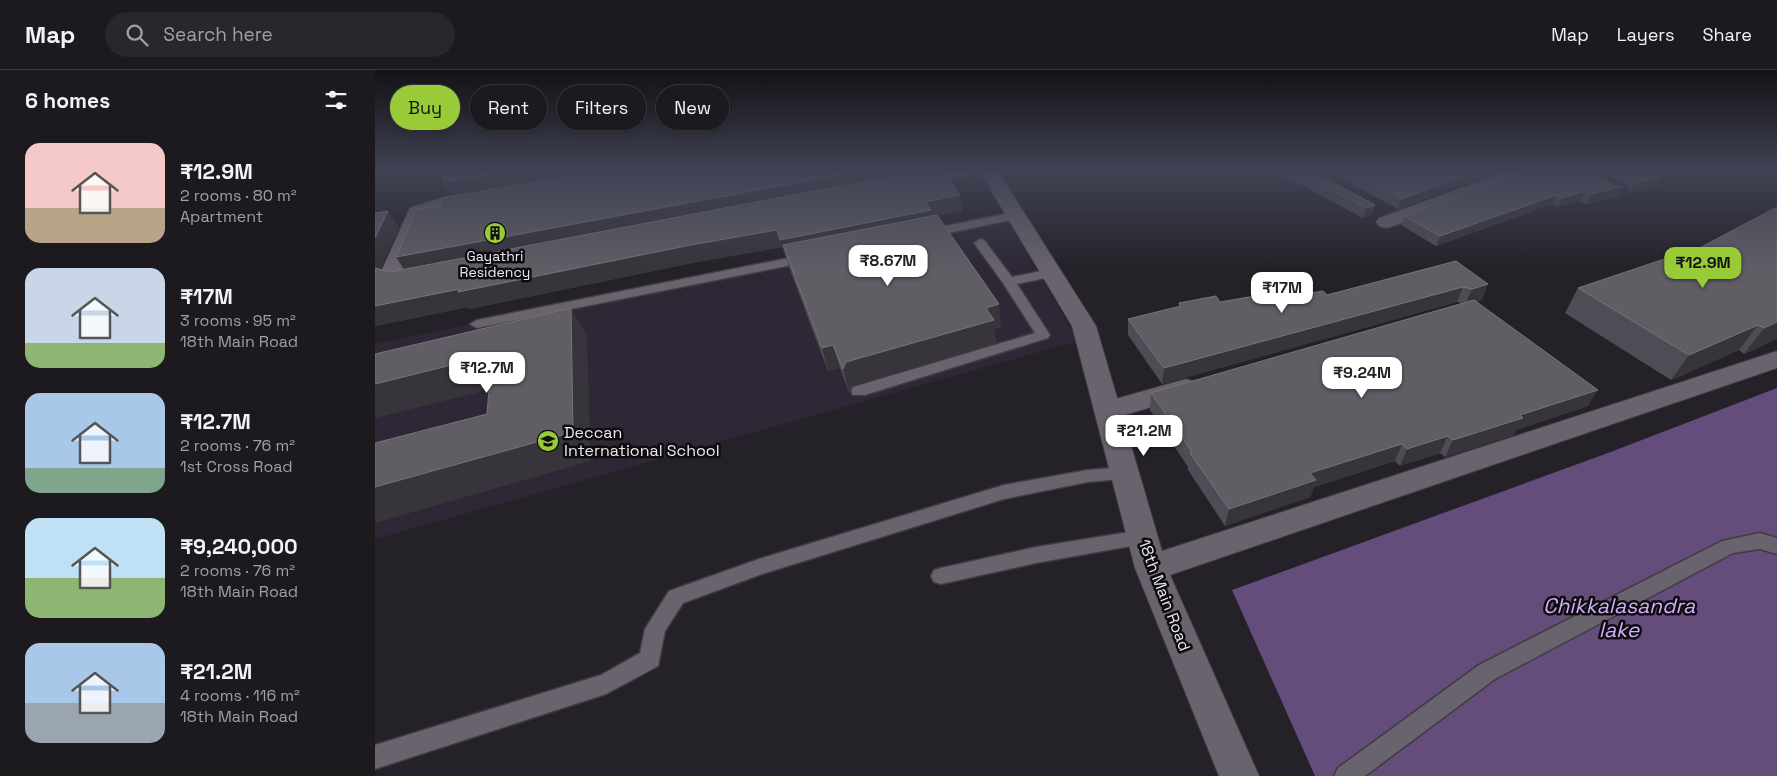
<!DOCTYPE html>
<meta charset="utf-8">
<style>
:root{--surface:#1c191f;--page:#29262c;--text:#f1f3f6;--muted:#a0a0a4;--line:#3a383d;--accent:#98cb37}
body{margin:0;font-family:"Space Grotesk",sans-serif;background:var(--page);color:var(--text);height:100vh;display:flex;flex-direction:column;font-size:19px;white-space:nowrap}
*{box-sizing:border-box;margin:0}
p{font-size:16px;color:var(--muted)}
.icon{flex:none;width:28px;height:28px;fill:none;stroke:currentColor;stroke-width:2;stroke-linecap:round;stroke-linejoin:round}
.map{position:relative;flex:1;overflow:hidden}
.side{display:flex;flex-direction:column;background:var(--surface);width:375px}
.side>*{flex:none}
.top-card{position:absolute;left:15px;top:15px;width:475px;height:45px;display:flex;gap:10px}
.price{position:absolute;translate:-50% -42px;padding:0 11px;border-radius:10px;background:#fff;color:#222;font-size:16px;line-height:32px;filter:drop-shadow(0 1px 2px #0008)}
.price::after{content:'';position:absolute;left:50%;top:30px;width:15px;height:11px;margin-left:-8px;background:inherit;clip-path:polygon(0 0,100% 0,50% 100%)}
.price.selected{background:var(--accent);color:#111}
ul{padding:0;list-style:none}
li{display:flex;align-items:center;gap:15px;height:125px;padding:0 25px}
li span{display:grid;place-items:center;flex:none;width:140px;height:100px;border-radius:15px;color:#555}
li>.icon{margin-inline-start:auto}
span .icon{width:60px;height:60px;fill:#fffc;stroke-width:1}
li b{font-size:21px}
h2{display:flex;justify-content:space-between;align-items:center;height:60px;padding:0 25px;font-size:21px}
.pill{padding:0 18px;border-radius:22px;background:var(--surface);box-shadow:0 2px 8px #0003,0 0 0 1px var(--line);font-size:18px;line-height:45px}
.pill.selected{background:var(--accent);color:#111}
header{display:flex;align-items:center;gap:30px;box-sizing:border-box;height:70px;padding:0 25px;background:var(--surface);border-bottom:1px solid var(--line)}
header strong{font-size:24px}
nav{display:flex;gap:28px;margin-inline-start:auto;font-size:18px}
.search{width:350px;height:45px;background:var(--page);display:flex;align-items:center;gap:12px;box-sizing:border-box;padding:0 18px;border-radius:28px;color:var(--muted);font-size:19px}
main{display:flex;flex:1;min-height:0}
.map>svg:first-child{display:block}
.built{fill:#2e2735}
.water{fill:#644c7b}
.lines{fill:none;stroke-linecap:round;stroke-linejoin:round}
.service-casing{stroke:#3f3b43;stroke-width:3}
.minor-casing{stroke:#3f3b43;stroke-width:2}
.tertiary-casing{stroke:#3f3b43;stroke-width:2}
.service{fill:#68636d;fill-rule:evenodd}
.minor{fill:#68636d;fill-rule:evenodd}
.tertiary{fill:#68636d;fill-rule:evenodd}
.wall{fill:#504c55}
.shaded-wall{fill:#38343c}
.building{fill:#605d65;stroke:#76737b}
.labels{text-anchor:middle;stroke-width:5;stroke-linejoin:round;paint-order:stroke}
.far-poi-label{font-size:14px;fill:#ebe9ef;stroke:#0d0b0f}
.poi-label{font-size:16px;fill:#ebe9ef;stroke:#0d0b0f;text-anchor:start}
.street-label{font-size:16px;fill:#ebe9ef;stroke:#0d0b0f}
.near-water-label{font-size:21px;font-style:italic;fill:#d3aef8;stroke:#0d0b0f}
</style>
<header>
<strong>Map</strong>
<div class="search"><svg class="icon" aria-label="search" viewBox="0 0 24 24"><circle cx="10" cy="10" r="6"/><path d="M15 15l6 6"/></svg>Search here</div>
<nav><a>Map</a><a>Layers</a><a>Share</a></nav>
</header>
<main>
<section class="side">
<h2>6 homes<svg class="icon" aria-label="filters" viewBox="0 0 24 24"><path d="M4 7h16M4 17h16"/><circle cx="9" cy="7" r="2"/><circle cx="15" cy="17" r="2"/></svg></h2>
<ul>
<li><span style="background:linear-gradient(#f6c9c9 65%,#b9a48a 0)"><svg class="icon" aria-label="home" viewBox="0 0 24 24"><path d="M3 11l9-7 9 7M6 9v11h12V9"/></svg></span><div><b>₹12.9M</b><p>2 rooms · 80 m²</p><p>Apartment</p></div></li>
<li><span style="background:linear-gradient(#c9d6e8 75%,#8fb573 0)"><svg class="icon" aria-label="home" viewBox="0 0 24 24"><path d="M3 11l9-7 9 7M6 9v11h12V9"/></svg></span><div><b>₹17M</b><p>3 rooms · 95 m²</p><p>18th Main Road</p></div></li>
<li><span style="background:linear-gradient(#a9c7e8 75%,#7fa58c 0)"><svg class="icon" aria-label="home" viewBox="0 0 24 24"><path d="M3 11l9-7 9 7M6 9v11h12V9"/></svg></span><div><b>₹12.7M</b><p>2 rooms · 76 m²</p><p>1st Cross Road</p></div></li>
<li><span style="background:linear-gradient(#bfe0f5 60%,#8fb573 0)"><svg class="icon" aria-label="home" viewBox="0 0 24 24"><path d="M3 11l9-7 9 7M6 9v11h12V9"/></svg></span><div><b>₹9,240,000</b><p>2 rooms · 76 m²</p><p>18th Main Road</p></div></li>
<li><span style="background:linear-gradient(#a9c7e8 60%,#9aa5b1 0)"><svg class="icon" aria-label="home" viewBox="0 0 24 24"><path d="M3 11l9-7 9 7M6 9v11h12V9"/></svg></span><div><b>₹21.2M</b><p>4 rooms · 116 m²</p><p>18th Main Road</p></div></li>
</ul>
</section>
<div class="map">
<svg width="1402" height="706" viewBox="0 0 1402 706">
<rect width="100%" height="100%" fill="#252129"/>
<!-- built -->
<polygon class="built" points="628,142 703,271 0,469 0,274"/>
<!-- water -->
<polygon class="water" points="1402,318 1402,706 940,706 857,520 1233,383"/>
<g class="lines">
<!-- service casing -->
<g class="service-casing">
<g id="service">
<polygon points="641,142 645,144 645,148 550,168 544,164 550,160"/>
<polygon points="605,169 609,170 637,207 676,199 683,203 681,206 642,214 675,265 673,268 490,325 478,325 476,321 478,317 660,263 628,213 599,173"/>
<polygon points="433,184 437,185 439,188 437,191 102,258 95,254 102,250"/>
<polygon points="750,397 756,398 759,403 756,408 713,412 629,429 387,504 308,533 290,561 283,596 231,624 0,699 0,675 226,605 265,583 270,559 294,521 384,489 629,415 713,400"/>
<polygon points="767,460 774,462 776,467 774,472 767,474 661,493 566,514 559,512 556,506 559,500 566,498 661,477"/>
<polygon points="1385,463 1402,468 1402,484 1385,479 1358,483 1120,609 990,706 959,706 963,698 1104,595 1347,471"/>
</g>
</g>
<!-- minor casing -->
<g class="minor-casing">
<g id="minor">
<polygon points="565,100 602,100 599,104 593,105 533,117 526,115 524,111 526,107"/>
<path d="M1130,100H1152C1140,118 1043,147 1018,156L1011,158L1004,156L1001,152L1004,148L1111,109Z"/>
<path d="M103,122L110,124L113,128L110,132L66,140L50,146L27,203L47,199L55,201L58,206L55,211C39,215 15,222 4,206L35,138L62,129Z"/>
<polygon points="811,309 820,312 824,318 820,324 733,350 723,348 719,341 723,334"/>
</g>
</g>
<!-- tertiary casing -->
<g class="tertiary-casing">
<polygon id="tertiary" points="604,100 622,100 721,256 787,481 1402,281 1402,298 795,505 884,706 844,706 760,498 697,256"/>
</g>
<!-- service -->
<use href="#service" class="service"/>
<!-- minor -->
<use href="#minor" class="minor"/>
<!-- tertiary -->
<use href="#tertiary" class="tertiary"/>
</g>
<!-- wall -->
<g class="wall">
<polygon points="898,100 936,100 1000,135 997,144 988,148"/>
<polygon points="951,100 1126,100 1023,139"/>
<polygon points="1220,100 1273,100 1287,106 1282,116 1254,123 1255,119 1252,114"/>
<polygon points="1133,107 1243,126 1212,134 1205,131 1182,137 1177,134 1061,176 1026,155 1029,146"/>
<polygon points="587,141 563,146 626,257 619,259 621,273 477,315 474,322 465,298 453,301 414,197 411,186 410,186 407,177 322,192 94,239 93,237 0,256 0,143 24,157 5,199 15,202 29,199"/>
<polygon points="1313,184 1402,269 1369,284 1364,280 1296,310 1190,243 1203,218"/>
<polygon points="1081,191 1107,230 1102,231 1213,336 1141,360 1138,365 1070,387 1065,383 1025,396 1020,391 939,417 935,427 850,456 813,400 813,397 775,340 776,323 1087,233 1082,232 787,314 753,265 753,249 804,237 804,233 845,232 952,225"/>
</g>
<!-- shaded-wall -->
<g class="shaded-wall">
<polygon points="144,100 224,100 75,125 68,112"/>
<polygon points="491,100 559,100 30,201 21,187"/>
<polygon points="1105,100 1126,100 1023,139 1026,129"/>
<polygon points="1287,106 1282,116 1254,123 1259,114"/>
<polygon points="1248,116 1243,126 1212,134 1216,124"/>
<polygon points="1210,121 1205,131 1182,137 1187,128"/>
<polygon points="585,125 587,141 557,148 408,175 411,186 410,186 405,170 550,132"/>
<polygon points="1182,125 1177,134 1061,176 1065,166"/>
<polygon points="1000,135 997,144 988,148 991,138"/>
<polygon points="13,141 24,157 2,205 0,204 0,168"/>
<polygon points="402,160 407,177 322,192 94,239 93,237 0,256 0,236 316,175"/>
<polygon points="1113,214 1107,230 1090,234 1097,219"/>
<polygon points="1088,217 1082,232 787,314 789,298"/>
<polygon points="624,234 626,257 619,259 621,273 477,315 474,322 468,299 471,292 611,238"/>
<polygon points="196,238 212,266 216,391 0,453 0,417 198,362"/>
<polygon points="1402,252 1402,269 1369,284 1389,258"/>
<polygon points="1383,255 1364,280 1296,310 1314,285"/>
<polygon points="458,275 465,298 453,301 447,278"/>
<polygon points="117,285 136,314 0,348 0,314"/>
<polygon points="1223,320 1213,336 1141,360 1138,365 1070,387 1078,370 1145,345"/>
<polygon points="1073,366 1065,383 1025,396 1032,379"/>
<polygon points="1027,374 1020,391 939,417 935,427 850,456 854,439 935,403"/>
</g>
<!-- building -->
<g class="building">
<polygon points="100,100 144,100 68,112 68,106"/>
<polygon points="227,100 491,100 21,187 41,140 65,136 66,128"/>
<polygon points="549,100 567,100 585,125 550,132 556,140 405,170 402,160 316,175 83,222 84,219 0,236 0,198 15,202"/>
<polygon points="917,100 936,100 1000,135 991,138"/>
<polygon points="971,100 1105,100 1026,129"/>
<polygon points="1148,100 1206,100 1241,116 1248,116 1216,124 1210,121 1187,128 1182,125 1065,166 1029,146 1133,107"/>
<polygon points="1245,100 1273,100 1287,106 1259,114 1260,110 1257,105"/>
<polygon points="1402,137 1402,252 1389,258 1383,255 1314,285 1203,218 1310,182 1313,184"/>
<polygon points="13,141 0,168 0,143"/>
<polygon points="562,145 624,234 611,238 619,250 471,292 468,299 458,275 447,278 408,175"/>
<polygon points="1081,191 1113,214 1097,219 1088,217 789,298 753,249 806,236 804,233 841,226 845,232 903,222 908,228 948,221 952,225"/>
<polygon points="1099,230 1223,320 1145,345 1148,348 1078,370 1073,366 1032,379 1027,374 935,403 941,410 854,439 815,383 817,382 776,323"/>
<polygon points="196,238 198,362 0,417 0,373 112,344 117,285 0,314 0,284"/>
</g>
<!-- sky -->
<linearGradient id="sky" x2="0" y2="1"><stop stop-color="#141217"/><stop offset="0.51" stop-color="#404354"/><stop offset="1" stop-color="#404354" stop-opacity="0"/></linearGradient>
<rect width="1402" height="198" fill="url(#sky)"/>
<!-- icons -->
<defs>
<g id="building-disc" transform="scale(1.125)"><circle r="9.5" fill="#98cb37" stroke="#0d0b0f"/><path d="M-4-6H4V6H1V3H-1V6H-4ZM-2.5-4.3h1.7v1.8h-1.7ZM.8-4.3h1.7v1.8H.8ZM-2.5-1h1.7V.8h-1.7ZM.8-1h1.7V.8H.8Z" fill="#111"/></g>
<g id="school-disc" transform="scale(1.125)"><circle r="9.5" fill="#98cb37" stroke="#0d0b0f"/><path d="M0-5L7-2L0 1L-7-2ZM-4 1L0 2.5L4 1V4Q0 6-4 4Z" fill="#111"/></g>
</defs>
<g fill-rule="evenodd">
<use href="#building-disc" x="120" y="163"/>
<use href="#school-disc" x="173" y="371"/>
</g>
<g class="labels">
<!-- far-poi labels -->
<g class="far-poi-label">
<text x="120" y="191">Gayathri<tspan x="120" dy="16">Residency</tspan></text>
</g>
<!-- poi labels -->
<g class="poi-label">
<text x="189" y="368">Deccan<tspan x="189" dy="18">International School</tspan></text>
</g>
<!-- street labels -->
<g class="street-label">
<text transform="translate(790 525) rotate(69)" y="6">18th Main Road</text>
</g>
<!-- near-water labels -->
<g class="near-water-label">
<text x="1244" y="543">Chikkalasandra<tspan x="1244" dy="24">lake</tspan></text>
</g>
</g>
</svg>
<b class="price" style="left:513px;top:217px">₹8.67M</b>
<b class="price selected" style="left:1328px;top:219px">₹12.9M</b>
<b class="price" style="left:907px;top:244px">₹17M</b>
<b class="price" style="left:112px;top:324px">₹12.7M</b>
<b class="price" style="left:987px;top:329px">₹9.24M</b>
<b class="price" style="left:769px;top:387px">₹21.2M</b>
<div class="top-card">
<a class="pill selected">Buy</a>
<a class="pill">Rent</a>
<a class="pill">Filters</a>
<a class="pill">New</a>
</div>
</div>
</main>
